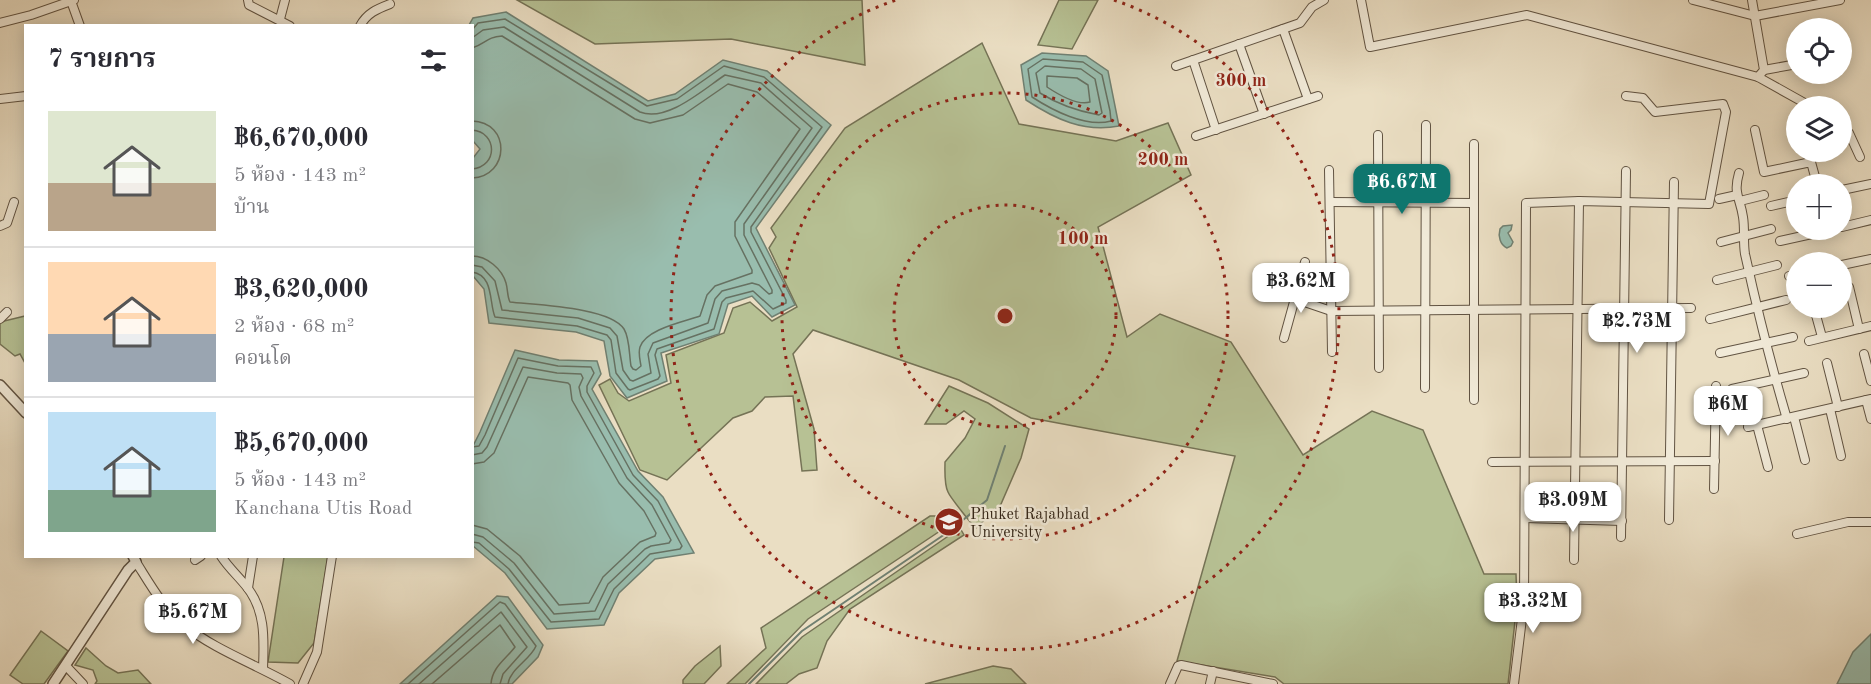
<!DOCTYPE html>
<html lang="th">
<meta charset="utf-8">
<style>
:root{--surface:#fff;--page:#f2f2f3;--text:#2b2b33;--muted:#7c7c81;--line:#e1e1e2;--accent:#0f766e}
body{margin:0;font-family:"Old Standard TT","Noto Serif Thai",serif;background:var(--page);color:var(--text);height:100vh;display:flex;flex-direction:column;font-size:22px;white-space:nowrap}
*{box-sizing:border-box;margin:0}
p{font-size:20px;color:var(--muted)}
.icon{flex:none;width:33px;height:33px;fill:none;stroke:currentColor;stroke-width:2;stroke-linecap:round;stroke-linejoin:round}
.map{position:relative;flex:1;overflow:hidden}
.drawer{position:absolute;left:24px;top:24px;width:450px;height:534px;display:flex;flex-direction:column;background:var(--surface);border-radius:0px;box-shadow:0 3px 15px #0003}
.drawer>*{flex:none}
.controls{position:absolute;left:1786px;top:18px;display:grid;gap:12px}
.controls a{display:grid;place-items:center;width:66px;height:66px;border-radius:50%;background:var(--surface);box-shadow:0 3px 15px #0003;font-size:30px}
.price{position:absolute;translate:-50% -51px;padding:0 14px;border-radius:12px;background:#fff;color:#222;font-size:20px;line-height:39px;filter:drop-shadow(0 2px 3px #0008)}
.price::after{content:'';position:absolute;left:50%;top:36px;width:18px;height:14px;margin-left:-9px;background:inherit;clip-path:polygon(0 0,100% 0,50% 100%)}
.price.selected{background:var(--accent);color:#fff}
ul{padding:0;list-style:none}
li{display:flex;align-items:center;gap:18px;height:150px;padding:0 24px}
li+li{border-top:2px solid var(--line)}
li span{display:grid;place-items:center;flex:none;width:168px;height:120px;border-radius:0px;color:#555}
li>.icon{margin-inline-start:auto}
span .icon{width:72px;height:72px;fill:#fffc;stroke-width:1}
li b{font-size:26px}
h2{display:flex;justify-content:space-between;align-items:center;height:72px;padding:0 24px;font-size:26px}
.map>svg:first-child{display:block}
.green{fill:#b7c194;stroke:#757356;stroke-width:1.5}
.water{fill:#99bdae;stroke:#708072;stroke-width:1.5}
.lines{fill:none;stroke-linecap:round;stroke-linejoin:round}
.shore{stroke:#667162;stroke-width:1.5}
.stream{stroke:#708072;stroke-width:2}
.minor-casing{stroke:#615342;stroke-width:10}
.tertiary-casing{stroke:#615342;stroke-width:12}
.minor{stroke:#f1ead8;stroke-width:8}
.tertiary{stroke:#f1ead8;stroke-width:9}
.ring{fill:none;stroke:#8f2418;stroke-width:3;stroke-dasharray:3 6}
.labels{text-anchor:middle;stroke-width:5;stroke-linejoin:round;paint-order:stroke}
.poi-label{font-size:16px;fill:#332517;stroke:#f1ead8;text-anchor:start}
.centre{fill:#8f2418;stroke:#f1ead8;stroke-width:3}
.ring-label{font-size:18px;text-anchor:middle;font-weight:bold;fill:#8f2418;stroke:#f1ead8;stroke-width:5;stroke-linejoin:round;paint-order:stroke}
</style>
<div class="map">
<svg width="1871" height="684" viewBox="0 0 1871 684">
<rect width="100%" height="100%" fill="#eadec3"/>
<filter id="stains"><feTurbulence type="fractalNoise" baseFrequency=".00333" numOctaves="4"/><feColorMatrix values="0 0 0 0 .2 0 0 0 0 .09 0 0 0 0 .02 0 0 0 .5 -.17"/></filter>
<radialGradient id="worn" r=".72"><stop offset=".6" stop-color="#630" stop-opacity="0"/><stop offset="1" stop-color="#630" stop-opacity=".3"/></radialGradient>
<!-- green -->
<g class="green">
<polygon points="517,0 862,0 865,65 731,39 595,44"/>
<polygon points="1059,0 1098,0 1072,49 1038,45"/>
<polygon points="982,43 1019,124 1116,141 1168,123 1191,175 1098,227 1127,337 1160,314 1231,342 1303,455 1372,411 1423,430 1484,574 1516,574 1517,603 1508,684 1284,684 1275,677 1177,661 1235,456 1031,418 959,380 813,330 793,354 814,429 817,470 802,471 793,396 765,397 752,411 733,418 667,480 640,470 599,385 610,379 618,393 629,401 671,383 666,355 724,333 733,308 750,302 772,321 797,307 769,248 776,237 771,228 845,128"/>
<polygon points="25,316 25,363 20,354 15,356 0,344 0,322"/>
<path d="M949,386L988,403L1029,429L1021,458L1001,504L976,528C972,525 950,497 948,492C944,484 945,471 945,462L965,438L975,419L964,411L946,424H925Z"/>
<polygon points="930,516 949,516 955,521 808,619 745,684 727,684 766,648 761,628"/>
<polygon points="960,528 964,535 850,609 827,641 817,668 799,674 786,684 756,684 802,637"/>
<polygon points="284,557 328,557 314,643 298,663 268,662"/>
<polygon points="41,631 68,651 44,684 23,684 10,675"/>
<polygon points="720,646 721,666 704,684 683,684 683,680 695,666"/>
<polygon points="86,648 106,666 118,673 138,670 151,684 95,684 97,681 93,670 75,665"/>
<polygon points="993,666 1011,669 1026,684 925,684"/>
</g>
<!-- water -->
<g class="water">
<polygon points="506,12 648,101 675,94 723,60 767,71 831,125 756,228 795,305 772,317 752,296 728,304 719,334 661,353 667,381 627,398 610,376 604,341 576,332 489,323 484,289 473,276 473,158 480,149 473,141 472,26 469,25 473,18"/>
<path d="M1042,53L1086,56L1108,71L1119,126C1084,133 1055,119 1026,100L1021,65Z"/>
<path d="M1512,225L1511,230L1508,233L1513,242L1511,246L1507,248C1500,245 1498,236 1500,229L1503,226Z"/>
<polygon points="515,350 559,360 597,361 601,374 592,389 638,471 663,497 694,553 655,559 619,593 604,625 547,629 505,573 473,546 473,446 480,432"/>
<polygon points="497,596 508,597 543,645 538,657 512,684 400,684"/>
<polygon points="1871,634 1871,684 1837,684 1853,652"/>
</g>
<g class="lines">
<!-- shore -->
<g class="shore">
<path d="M472,30L478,23L505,19L647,106L677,99L724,66L764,77L822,127L751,227V232L786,300V303L773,309L753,291L726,298L722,302L714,329L657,349L655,355L660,376L658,379L630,390L628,389L616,373L611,340L607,335L577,326L495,317C489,303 494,275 472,272"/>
<path d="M472,38L483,30L504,27L640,112C667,123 705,88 725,75L761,83L812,128L744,224V235L772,290V293L769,294L759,285L752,283L722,291L715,299L708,323L653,343L648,354L651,373L633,381L630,380L623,370L617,336L610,328L578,318L502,310L495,281L482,267L472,265"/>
<path d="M472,48C486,44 486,37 502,36L635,119L650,123L683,115L728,84L757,92L800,129L735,222V236L752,270V273L715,286L707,295L700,316C683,322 646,329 640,347C638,353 640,360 641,366L636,370L633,369L631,366C629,355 630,339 624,329C610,307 536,305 510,302C507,296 508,290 506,283C502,269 487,256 472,256"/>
<path d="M1043,59L1083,62L1102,75L1110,111L1111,121C1086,128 1052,110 1032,97L1028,69Z"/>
<path d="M1045,66L1081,69L1095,79L1102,113L1099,115C1077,111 1059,105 1040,93L1036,73Z"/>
<path d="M1047,76L1077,78L1088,85L1090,102C1077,106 1059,95 1047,87Z"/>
<path d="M472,121C511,122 510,176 472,178"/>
<path d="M472,130C498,132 498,167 472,169"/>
<polyline points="472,447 479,446 485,435 518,358 558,366 591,367 594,373 587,386 587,392 633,475 658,501 682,546 680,549 650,554 614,589 599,619 551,622 509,569 479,543 472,542"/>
<polyline points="472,455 482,453 487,447 523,367 557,373 581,374 583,378 579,387 581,396 627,478 652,505 671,540 669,543 651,546 645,549 608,584 595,611 554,614 514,563 483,537 472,534"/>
<polyline points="472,464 484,462 494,453 528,377 568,383 570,385 572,400 619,483 644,511 656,533 655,536 640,542 603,577 589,603 559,605 520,556 487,529 472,525"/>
<path d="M408,684L500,602L505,604L536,646C530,660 510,669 508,684"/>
<polyline points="419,684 501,612 527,647 503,674 500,684"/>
<path d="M432,684L500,625L515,647C506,659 492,667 491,684"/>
</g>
<!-- stream -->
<polyline class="stream" points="749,684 802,631 951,530 987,500 1005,446"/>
<!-- minor casing -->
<g class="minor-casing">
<g id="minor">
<polyline points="248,0 249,5 290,26"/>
<polyline points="1361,0 1370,47 1527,15 1758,77 1810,106"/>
<polyline points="1693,0 1755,16 1840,0"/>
<polyline points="1752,0 1764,70 1758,77"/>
<polyline points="71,1 80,26"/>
<polyline points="280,19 285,0"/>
<polyline points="0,23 31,15 74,0"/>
<path d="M360,26C367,13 377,9 390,4"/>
<polyline points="1283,29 1308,99"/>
<polyline points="1239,44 1264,114"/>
<polyline points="1193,60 1216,130"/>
<polyline points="1176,66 1300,23 1312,7 1324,0"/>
<polyline points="1764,70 1797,64"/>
<polyline points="0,99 26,96"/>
<polyline points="1842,125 1849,133 1860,157"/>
<polyline points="1755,130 1764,172 1811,162 1817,184"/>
<polyline points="1378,135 1379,368"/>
<polyline points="1196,136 1318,96"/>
<polyline points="1474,144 1474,400"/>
<polyline points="1329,170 1332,352"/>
<path d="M1739,173C1733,194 1740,197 1743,217C1745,229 1743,242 1745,254C1757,309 1771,365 1787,419"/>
<polyline points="1842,190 1871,184"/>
<polyline points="1719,199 1737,195"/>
<polyline points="1740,201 1764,195"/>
<polyline points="1330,202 1474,203"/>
<polyline points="1771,206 1797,200"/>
<polyline points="0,226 7,223 14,202"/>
<polyline points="1842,227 1871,220"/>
<polyline points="1780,241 1830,230"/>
<polyline points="1721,242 1771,229"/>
<polyline points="1842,265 1871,259"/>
<polyline points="1789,276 1797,274"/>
<polyline points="1717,280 1777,265"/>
<polyline points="1849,287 1859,329"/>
<polyline points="1278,293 1331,311 1691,308"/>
<polyline points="1814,308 1822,337"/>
<polyline points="0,319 7,312"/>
<polyline points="1710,319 1786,300"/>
<polyline points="1284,338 1305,262"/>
<polyline points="1809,341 1871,326"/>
<polyline points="1720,353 1793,337"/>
<polyline points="1864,354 1871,381"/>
<polyline points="1827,363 1838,407"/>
<polyline points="1425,388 1426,125"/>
<polyline points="1732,389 1804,373"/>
<polyline points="1866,400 1871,419"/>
<polyline points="1830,409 1841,456"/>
<polyline points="1794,417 1805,460"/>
<polyline points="1757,425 1768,467"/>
<polyline points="1748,427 1871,399"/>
<polyline points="1492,462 1715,461"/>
<polyline points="1714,489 1716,386"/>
<polyline points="1526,518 1622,521"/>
<polyline points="1669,520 1674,182"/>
<polyline points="1797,534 1848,522 1871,522"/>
<polyline points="1621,537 1626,171"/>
<path d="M221,556C228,567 238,576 246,586C266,610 264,640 263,669"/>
<polyline points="195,560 201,556"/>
<polyline points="1574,560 1579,201"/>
<path d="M136,562C150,584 163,608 184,625C215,650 255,664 290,684"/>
<polyline points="248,588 253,556"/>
<polyline points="66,666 83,684"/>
<polyline points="303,684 317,652 332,556"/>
<polyline points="1170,684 1178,666 1181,665 1273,684"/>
<polyline points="1210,684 1213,671"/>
<polyline points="1514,684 1524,602 1526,203 1579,201 1709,204 1726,112 1723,104 1655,112 1643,98 1626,96"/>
</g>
</g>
<!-- tertiary casing -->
<g class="tertiary-casing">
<g id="tertiary">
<polyline points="0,385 26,413"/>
<polyline points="53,684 128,570 136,562 133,556"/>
</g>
</g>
<!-- minor -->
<use href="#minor" class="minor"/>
<!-- tertiary -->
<use href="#tertiary" class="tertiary"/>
</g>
<!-- distance rings -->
<g class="ring">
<circle cx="1005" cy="316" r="111"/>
<circle cx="1005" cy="316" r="223"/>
<path d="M1114 0A334 334 0 1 1 896 0"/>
</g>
<!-- icons -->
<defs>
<g id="university-disc" transform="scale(1.5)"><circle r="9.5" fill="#8f2418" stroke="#f1ead8"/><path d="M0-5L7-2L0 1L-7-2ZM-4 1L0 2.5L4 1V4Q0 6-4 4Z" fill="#fff"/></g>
</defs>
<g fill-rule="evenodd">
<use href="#university-disc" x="949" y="522"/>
</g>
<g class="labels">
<!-- poi labels -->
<g class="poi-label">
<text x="970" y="519">Phuket Rajabhad<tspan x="970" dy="18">University</tspan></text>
</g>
</g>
<circle cx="1005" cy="316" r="9" class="centre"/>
<g class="ring-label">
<text x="1241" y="86">300 m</text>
<text x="1163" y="165">200 m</text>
<text x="1083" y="244">100 m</text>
</g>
<rect width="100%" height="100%" filter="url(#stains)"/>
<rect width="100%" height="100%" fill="url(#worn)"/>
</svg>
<div class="controls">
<a><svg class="icon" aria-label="locate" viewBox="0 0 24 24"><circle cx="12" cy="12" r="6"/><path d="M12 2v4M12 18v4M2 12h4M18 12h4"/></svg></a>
<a><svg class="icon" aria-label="layers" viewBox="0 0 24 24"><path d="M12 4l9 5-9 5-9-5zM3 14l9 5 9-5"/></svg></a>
<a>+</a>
<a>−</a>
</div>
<b class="price selected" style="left:1402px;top:215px">฿6.67M</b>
<b class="price" style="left:1301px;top:314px">฿3.62M</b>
<b class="price" style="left:1637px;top:354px">฿2.73M</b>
<b class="price" style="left:1728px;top:437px">฿6M</b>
<b class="price" style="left:1573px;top:533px">฿3.09M</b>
<b class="price" style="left:1533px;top:634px">฿3.32M</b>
<b class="price" style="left:193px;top:645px">฿5.67M</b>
<section class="drawer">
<h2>7 รายการ<svg class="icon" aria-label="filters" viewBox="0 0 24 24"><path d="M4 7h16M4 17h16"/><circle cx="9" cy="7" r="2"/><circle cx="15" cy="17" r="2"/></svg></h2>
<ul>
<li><span style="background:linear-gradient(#dfe7d0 60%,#b9a48a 0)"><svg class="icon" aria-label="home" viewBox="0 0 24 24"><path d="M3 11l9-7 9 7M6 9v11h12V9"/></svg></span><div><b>฿6,670,000</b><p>5 ห้อง · 143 m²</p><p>บ้าน</p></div></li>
<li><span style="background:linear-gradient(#ffd9b3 60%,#9aa5b1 0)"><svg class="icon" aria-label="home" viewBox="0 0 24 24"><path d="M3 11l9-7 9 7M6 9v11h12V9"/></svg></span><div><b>฿3,620,000</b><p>2 ห้อง · 68 m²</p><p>คอนโด</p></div></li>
<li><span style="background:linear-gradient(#bfe0f5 65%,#7fa58c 0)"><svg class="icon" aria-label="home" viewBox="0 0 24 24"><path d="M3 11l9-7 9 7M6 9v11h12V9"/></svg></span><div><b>฿5,670,000</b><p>5 ห้อง · 143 m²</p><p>Kanchana Utis Road</p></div></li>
</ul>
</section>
</div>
